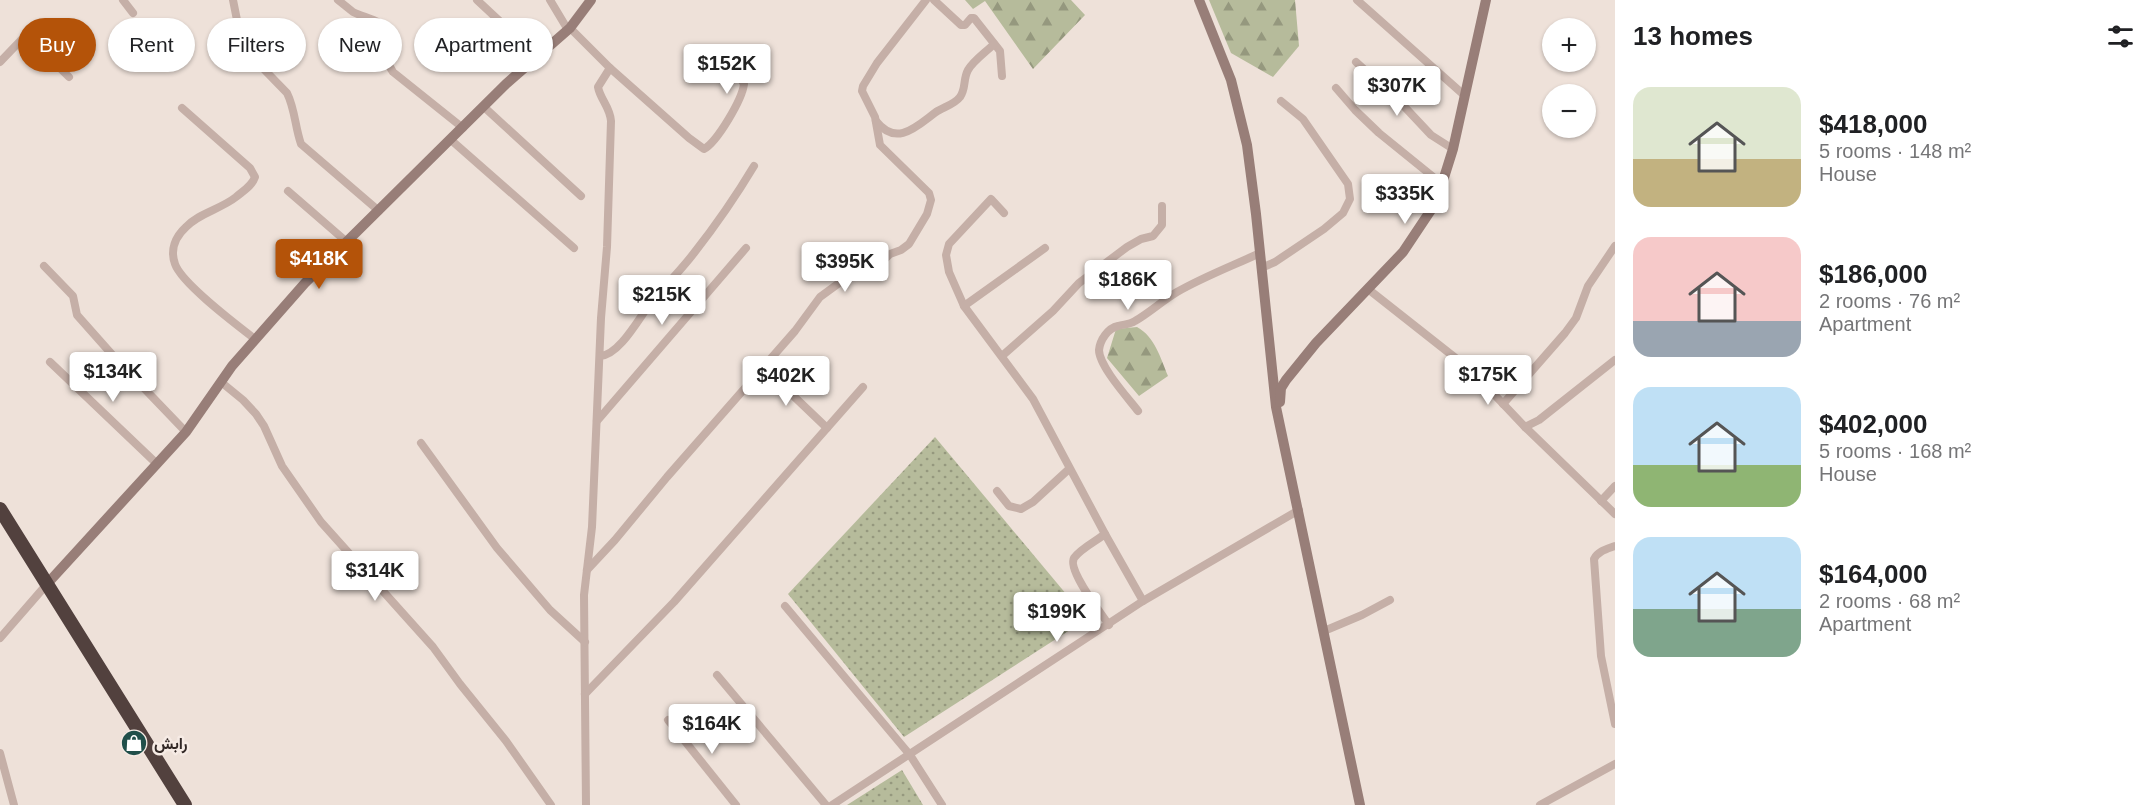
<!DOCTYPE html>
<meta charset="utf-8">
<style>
:root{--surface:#fff;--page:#f6f6f6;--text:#202124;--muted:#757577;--accent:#b45309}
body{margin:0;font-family:Helvetica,Vazirmatn,sans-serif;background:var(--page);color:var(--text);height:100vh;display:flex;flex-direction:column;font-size:22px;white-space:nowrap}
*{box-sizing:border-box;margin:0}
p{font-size:20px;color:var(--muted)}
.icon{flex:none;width:33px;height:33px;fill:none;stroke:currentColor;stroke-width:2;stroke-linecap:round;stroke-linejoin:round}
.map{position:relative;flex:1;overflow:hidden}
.side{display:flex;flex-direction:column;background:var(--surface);width:540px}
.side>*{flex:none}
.hud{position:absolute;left:18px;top:18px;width:570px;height:54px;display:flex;gap:12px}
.buttons{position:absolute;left:1542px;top:18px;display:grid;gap:12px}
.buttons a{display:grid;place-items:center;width:54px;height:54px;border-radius:50%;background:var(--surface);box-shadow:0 2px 4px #0004;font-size:30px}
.price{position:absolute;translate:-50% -51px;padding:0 14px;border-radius:6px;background:#fff;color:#222;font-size:20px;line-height:39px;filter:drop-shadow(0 2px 3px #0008)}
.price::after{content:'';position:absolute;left:50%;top:36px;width:18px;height:14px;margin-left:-9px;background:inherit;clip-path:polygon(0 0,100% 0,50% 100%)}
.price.selected{background:var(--accent);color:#fff}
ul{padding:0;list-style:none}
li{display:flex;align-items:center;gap:18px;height:150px;padding:0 18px}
li span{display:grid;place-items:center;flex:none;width:168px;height:120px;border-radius:18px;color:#555}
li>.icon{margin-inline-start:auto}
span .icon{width:72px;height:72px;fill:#fffc;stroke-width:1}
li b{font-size:26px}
h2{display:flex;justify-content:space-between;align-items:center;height:72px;padding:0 18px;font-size:26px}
.chip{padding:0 21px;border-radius:27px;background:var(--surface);box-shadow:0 2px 4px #0004;font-size:21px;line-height:54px}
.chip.selected{background:var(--accent);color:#fff}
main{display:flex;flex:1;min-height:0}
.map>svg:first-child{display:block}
.grass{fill:url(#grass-dots)}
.forest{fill:url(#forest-firs)}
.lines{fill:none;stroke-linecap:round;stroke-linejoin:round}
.street{stroke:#c5afa7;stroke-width:8}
.secondary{stroke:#987e78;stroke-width:10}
.highway{stroke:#52413e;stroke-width:14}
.labels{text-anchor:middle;stroke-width:5;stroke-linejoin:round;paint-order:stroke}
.poi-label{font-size:16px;font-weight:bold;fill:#322826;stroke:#f6ebe5;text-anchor:start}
</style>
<main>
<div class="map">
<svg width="1615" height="805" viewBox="0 0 1615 805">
<defs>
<pattern id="grass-dots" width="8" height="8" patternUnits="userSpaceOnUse" patternTransform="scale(1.5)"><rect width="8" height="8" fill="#b6bb9b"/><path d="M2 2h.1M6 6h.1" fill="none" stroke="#95987e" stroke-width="1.8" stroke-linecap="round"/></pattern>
<pattern id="forest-firs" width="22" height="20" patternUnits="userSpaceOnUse" patternTransform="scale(1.5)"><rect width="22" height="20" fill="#b6bb9b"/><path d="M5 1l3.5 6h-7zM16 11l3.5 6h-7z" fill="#95987e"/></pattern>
</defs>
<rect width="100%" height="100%" fill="#eee1d9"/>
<!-- grass -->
<g class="grass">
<polygon points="935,437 1087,619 904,737 788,594"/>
<polygon points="902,770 923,805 847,805"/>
</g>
<!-- forest -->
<g class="forest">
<polygon points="965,0 1071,0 1085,15 1033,69 985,1 973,9"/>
<polygon points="1209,0 1295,0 1299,46 1273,77 1231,53"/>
<path d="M1137,327C1155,337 1160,357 1168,376L1139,396L1107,358L1116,329Z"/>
</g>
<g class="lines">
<!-- street -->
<g class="street">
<polyline points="123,0 133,13"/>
<path d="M233,0L237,20L252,57L287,93C295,109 295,127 301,144L379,211"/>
<path d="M338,0C343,4 348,8 353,12C365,18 382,20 390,32C399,46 381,56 393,72L463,128"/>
<polyline points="477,0 538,57"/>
<polyline points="550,0 568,30"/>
<polyline points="934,0 961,25 965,25 971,18 974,18 1000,51 1002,76"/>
<polyline points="1357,0 1464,95"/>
<path d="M570,28L610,68L598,87C600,99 610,107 611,121L607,247L601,318L592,527L584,595L586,805"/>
<polyline points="0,62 24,37 27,36 69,77"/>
<polyline points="1356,62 1400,102 1431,135 1453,149"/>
<path d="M610,68L689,138L704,149C717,142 742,100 744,84C736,69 717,60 703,50"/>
<polyline points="1336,88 1355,110 1379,133 1442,184"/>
<polyline points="484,107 581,196"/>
<path d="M182,108L250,168L255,177C252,186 243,191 236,197C221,209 199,213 186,227C175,237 170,250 175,264C182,284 237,325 255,339"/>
<path d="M876,121C897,148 918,125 936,112C944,107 955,104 960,97C966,89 963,79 968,70C973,61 986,52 994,44"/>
<polyline points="451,140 574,248"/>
<polyline points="288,191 348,243"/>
<polyline points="1004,213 991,199 949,244 946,255 949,272 964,306 1033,399 1105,534 1143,601"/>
<polyline points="44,266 73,296 77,315 116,359 186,432"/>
<polyline points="1261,268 1275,262 1324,229 1343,213 1350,199 1348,184 1303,119 1281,101"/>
<polyline points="1368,289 1472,371 1525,427 1615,514"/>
<polyline points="964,306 1045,248"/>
<path d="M600,356C620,355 640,316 652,301C666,285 681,270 694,253C716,225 736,196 754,166"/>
<polyline points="1002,356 1053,311 1079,283 1127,247 1141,239 1153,236 1162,225 1162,206"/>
<polyline points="50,362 157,464"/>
<polyline points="763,367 827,428"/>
<polyline points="221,382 243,400 256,414 264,426 282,466 321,522 433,647 460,684 506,741 551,805"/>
<polyline points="1503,404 1565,333 1576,318 1588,286 1615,246"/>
<path d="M1138,411C1128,398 1099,366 1099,350C1100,340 1108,328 1118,326C1124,324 1129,325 1135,321C1149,313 1162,301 1177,292C1203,277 1232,266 1260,253"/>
<polyline points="597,421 746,248"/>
<polyline points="1525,427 1539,420 1615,360"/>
<polyline points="421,443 497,548 550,610 585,642"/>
<polyline points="997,491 1009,506 1021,509 1033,502 1069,469"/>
<polyline points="1601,501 1615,486"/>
<path d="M1105,534C1096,541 1080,549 1074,558C1067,570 1101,613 1109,625"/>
<path d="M1615,546C1607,549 1598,551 1594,559L1601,656L1615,724"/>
<polyline points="587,570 615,540 667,477 795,331 820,297 846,278 876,268 890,254 901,250 909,244 927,214 931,200 929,193 880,145 875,117 862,91 863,86 877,63 926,0"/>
<polyline points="785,606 910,755 942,805"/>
<polyline points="1324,631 1362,615 1390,600"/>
<polyline points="0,638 47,584"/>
<polyline points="717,675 826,805"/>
<polyline points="585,694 674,602 863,387"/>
<polyline points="668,720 736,805"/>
<polyline points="0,753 14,805"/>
<polyline points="832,805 1143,601 1299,510"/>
<polyline points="1540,805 1615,764"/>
</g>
<!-- secondary -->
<g class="secondary">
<polyline points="1199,0 1231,80 1247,145 1256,214 1276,407 1360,805"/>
<polyline points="1280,402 1281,388 1286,380 1316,343 1403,252 1431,210 1442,184 1453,149 1486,0"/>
<polyline points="47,584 186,432 232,366 305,283 506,84 570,28 591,0"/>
</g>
<!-- highway -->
<polyline class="highway" points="0,509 185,805"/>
</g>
<!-- icons -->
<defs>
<g id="shop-disc" transform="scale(1.35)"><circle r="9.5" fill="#204f4a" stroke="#f6ebe5"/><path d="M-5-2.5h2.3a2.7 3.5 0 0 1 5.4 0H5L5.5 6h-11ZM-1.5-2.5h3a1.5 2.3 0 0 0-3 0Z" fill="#fff"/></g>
</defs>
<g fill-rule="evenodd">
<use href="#shop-disc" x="134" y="743"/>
</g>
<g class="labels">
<!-- poi labels -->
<g class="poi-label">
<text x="154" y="749">رابش</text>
</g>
</g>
</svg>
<div class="buttons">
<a>+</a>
<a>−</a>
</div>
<b class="price" style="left:727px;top:95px">$152K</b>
<b class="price" style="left:1397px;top:117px">$307K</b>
<b class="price" style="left:1405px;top:225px">$335K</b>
<b class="price selected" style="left:319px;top:290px">$418K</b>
<b class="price" style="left:845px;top:293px">$395K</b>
<b class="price" style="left:1128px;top:311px">$186K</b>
<b class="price" style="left:662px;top:326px">$215K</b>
<b class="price" style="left:113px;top:403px">$134K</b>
<b class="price" style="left:1488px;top:406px">$175K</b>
<b class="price" style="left:786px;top:407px">$402K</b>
<b class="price" style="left:375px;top:602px">$314K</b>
<b class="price" style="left:1057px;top:643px">$199K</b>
<b class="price" style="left:712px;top:755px">$164K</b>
<div class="hud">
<a class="chip selected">Buy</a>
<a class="chip">Rent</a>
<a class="chip">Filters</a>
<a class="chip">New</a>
<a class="chip">Apartment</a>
</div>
</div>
<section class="side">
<h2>13 homes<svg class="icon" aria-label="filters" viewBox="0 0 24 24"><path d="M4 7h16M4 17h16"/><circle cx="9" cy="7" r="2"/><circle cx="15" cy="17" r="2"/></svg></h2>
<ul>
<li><span style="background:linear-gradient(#dfe7d0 60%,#c2b280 0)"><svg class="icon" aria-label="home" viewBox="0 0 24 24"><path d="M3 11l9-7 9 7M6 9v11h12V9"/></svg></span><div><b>$418,000</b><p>5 rooms · 148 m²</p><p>House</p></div></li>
<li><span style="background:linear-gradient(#f6c9c9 70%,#9aa5b1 0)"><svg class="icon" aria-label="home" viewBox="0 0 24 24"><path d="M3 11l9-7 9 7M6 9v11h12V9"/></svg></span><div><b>$186,000</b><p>2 rooms · 76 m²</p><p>Apartment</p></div></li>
<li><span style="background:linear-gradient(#bfe0f5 65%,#8fb573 0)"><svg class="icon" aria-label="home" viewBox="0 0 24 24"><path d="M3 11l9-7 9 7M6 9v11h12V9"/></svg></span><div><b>$402,000</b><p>5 rooms · 168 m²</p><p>House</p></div></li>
<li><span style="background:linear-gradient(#bfe0f5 60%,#7fa58c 0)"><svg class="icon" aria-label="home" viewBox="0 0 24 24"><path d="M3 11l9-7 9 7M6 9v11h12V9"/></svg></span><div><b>$164,000</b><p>2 rooms · 68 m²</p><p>Apartment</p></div></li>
</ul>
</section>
</main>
